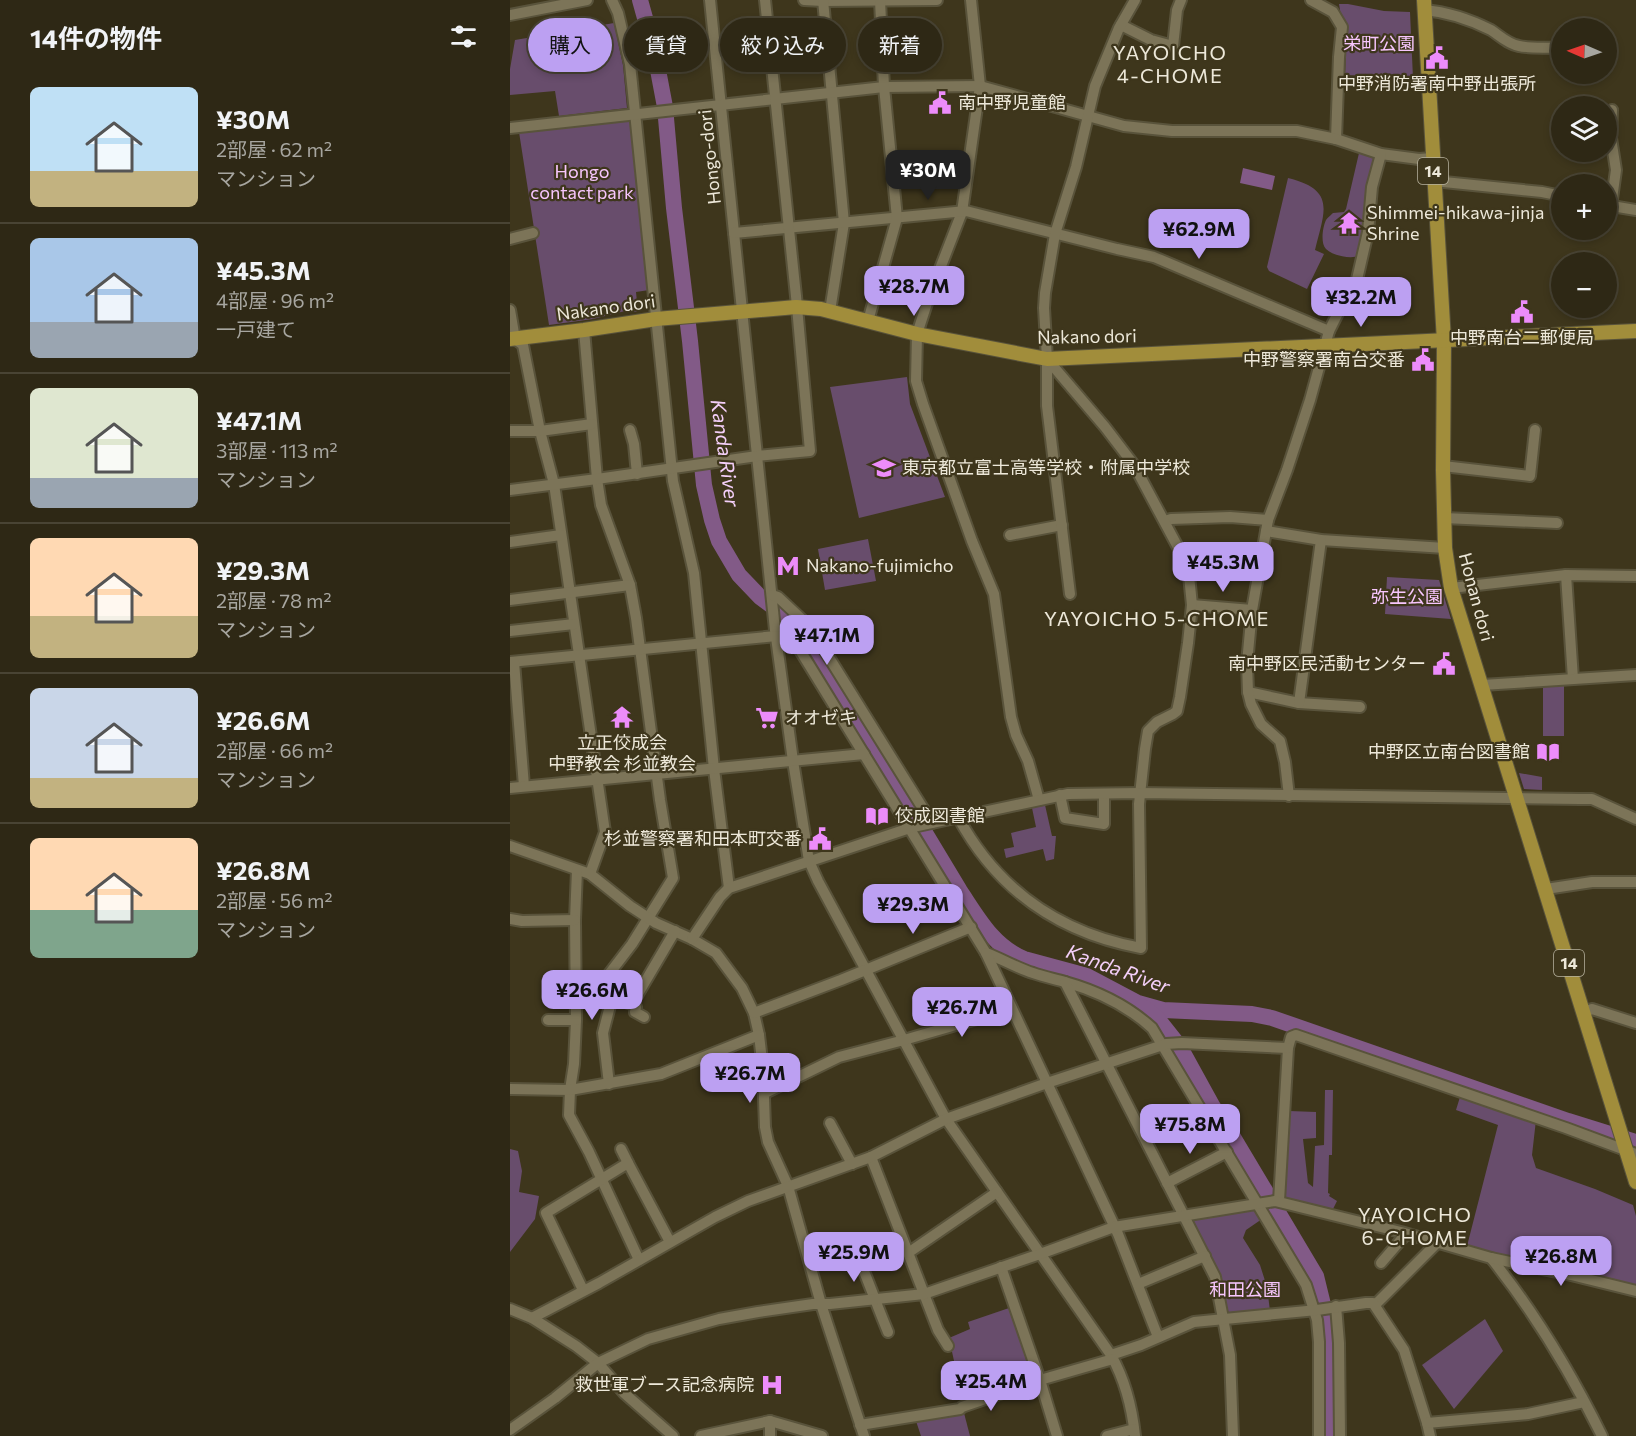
<!DOCTYPE html>
<html lang="ja">
<meta charset="utf-8">
<style>
:root{--surface:#2e2815;--page:#3a3422;--text:#f1f3f6;--muted:#a7a6a0;--line:#494434;--accent:#bca0f2}
body{margin:0;font-family:Commissioner,"Noto Sans JP",sans-serif;background:var(--page);color:var(--text);height:100vh;display:flex;flex-direction:column;font-size:22px;white-space:nowrap}
*{box-sizing:border-box;margin:0}
p{font-size:20px;color:var(--muted)}
.icon{flex:none;width:33px;height:33px;fill:none;stroke:currentColor;stroke-width:2;stroke-linecap:round;stroke-linejoin:round}
.map{position:relative;flex:1;overflow:hidden}
.side{display:flex;flex-direction:column;background:var(--surface);width:510px}
.side>*{flex:none}
.guide{position:absolute;left:18px;top:18px;width:570px;height:54px;display:flex;gap:12px}
.needle{width:39px;rotate:272deg}
.controls{position:absolute;left:1041px;top:18px;display:grid;gap:12px}
.controls a{display:grid;place-items:center;width:66px;height:66px;border-radius:50%;background:var(--surface);box-shadow:0 3px 9px #0003,0 0 0 2px var(--line);font-size:30px}
.price{position:absolute;translate:-50% -51px;padding:0 14px;border-radius:12px;background:var(--accent);color:#111;font-size:20px;line-height:39px;filter:drop-shadow(0 2px 3px #0008)}
.price::after{content:'';position:absolute;left:50%;top:36px;width:18px;height:14px;margin-left:-9px;background:inherit;clip-path:polygon(0 0,100% 0,50% 100%)}
.price.current{background:#222;color:#fff}
ul{padding:0;list-style:none}
li{display:flex;align-items:center;gap:18px;height:150px;padding:0 30px}
li+li{border-top:2px solid var(--line)}
li span{display:grid;place-items:center;flex:none;width:168px;height:120px;border-radius:9px;color:#555}
li>.icon{margin-inline-start:auto}
span .icon{width:72px;height:72px;fill:#fffc;stroke-width:1}
li b{font-size:26px}
h2{display:flex;justify-content:space-between;align-items:center;height:72px;padding:0 30px;font-size:26px}
.chip{padding:0 21px;border-radius:27px;background:var(--surface);box-shadow:0 3px 9px #0003,0 0 0 2px var(--line);font-size:21px;line-height:54px}
.chip.current{background:var(--accent);color:#111}
main{display:flex;flex:1;min-height:0}
.map>svg:first-child{display:block}
.green{fill:#684d6c}
.water{fill:#825a87}
.lines{fill:none;stroke-linecap:round;stroke-linejoin:round}
.river{stroke:#825a87;stroke-width:16}
.minor-casing{stroke:#59533b;stroke-width:14}
.major-casing{stroke:#59533b;stroke-width:16}
.minor{stroke:#7c7458;stroke-width:10}
.major{stroke:#a18d3b;stroke-width:14}
.labels{text-anchor:middle;stroke-width:4.5;stroke-linejoin:round;paint-order:stroke}
.shield{fill:#3e361c;stroke:#b8b3a0;stroke-width:1.5}
.shield-label{font-size:16px;font-weight:bold;fill:#ede8d9}
.park-label{font-size:18px;fill:#f7c6fd;stroke:#3e361c}
.poi-label{font-size:18px;fill:#ede8d9;stroke:#3e361c;text-anchor:start}
.street-label{font-size:18px;fill:#ede8d9;stroke:#3e361c}
.neighbourhood-label{font-size:20px;letter-spacing:1.5px;fill:#ede8d9;stroke:#3e361c}
.water-label{font-size:20px;font-style:italic;fill:#f4cff9;stroke:#3e361c}
</style>
<main>
<section class="side">
<h2>14件の物件<svg class="icon" aria-label="filters" viewBox="0 0 24 24"><path d="M4 7h16M4 17h16"/><circle cx="9" cy="7" r="2"/><circle cx="15" cy="17" r="2"/></svg></h2>
<ul>
<li><span style="background:linear-gradient(#bfe0f5 70%,#c2b280 0)"><svg class="icon" aria-label="home" viewBox="0 0 24 24"><path d="M3 11l9-7 9 7M6 9v11h12V9"/></svg></span><div><b>¥30M</b><p>2部屋 · 62 m²</p><p>マンション</p></div></li>
<li><span style="background:linear-gradient(#a9c7e8 70%,#9aa5b1 0)"><svg class="icon" aria-label="home" viewBox="0 0 24 24"><path d="M3 11l9-7 9 7M6 9v11h12V9"/></svg></span><div><b>¥45.3M</b><p>4部屋 · 96 m²</p><p>一戸建て</p></div></li>
<li><span style="background:linear-gradient(#dfe7d0 75%,#9aa5b1 0)"><svg class="icon" aria-label="home" viewBox="0 0 24 24"><path d="M3 11l9-7 9 7M6 9v11h12V9"/></svg></span><div><b>¥47.1M</b><p>3部屋 · 113 m²</p><p>マンション</p></div></li>
<li><span style="background:linear-gradient(#ffd9b3 65%,#c2b280 0)"><svg class="icon" aria-label="home" viewBox="0 0 24 24"><path d="M3 11l9-7 9 7M6 9v11h12V9"/></svg></span><div><b>¥29.3M</b><p>2部屋 · 78 m²</p><p>マンション</p></div></li>
<li><span style="background:linear-gradient(#c9d6e8 75%,#c2b280 0)"><svg class="icon" aria-label="home" viewBox="0 0 24 24"><path d="M3 11l9-7 9 7M6 9v11h12V9"/></svg></span><div><b>¥26.6M</b><p>2部屋 · 66 m²</p><p>マンション</p></div></li>
<li><span style="background:linear-gradient(#ffd9b3 60%,#7fa58c 0)"><svg class="icon" aria-label="home" viewBox="0 0 24 24"><path d="M3 11l9-7 9 7M6 9v11h12V9"/></svg></span><div><b>¥26.8M</b><p>2部屋 · 56 m²</p><p>マンション</p></div></li>
</ul>
</section>
<div class="map">
<svg width="1126" height="1436" viewBox="0 0 1126 1436">
<rect width="100%" height="100%" fill="#3e361c"/>
<!-- green -->
<g class="green">
<polygon points="829,4 838,4 874,11 900,12 903,78 835,75 837,31 831,16"/>
<polygon points="104,23 113,65 117,108 49,116 45,91 0,95 0,69 5,40"/>
<polygon points="121,120 139,290 126,292 128,312 115,311 83,319 39,325 9,132"/>
<path d="M857,147L867,150L849,256C840,259 823,256 816,249C810,243 813,226 816,220C817,218 822,214 823,213L834,212L836,209L849,153Z"/>
<path d="M778,178C827,190 814,212 805,250L814,254L797,289L759,271L757,267Z"/>
<polygon points="397,377 400,404 435,497 349,518 320,387"/>
<polygon points="358,539 366,581 315,590 308,549"/>
<polygon points="877,577 929,580 941,619 875,614"/>
<rect x="1033" y="683" width="21" height="53"/>
<polygon points="1009,773 1032,777 1032,790 1014,789"/>
<polygon points="535,805 542,836 546,836 544,859 536,861 533,849 496,858 494,849 504,847 501,833 526,827 522,808"/>
<polygon points="815,1090 823,1090 822,1155 819,1155 818,1193 820,1194 819,1196 827,1201 823,1209 773,1197 779,1111 806,1112 806,1138 793,1139 798,1183 803,1187 805,1146 814,1145"/>
<polygon points="950,1097 1026,1120 1022,1155 1026,1168 1085,1189 1123,1205 1126,1216 1126,1288 1018,1263 957,1246 988,1125 946,1110"/>
<polygon points="0,1149 8,1151 12,1171 9,1192 29,1196 25,1219 0,1252"/>
<polygon points="745,1210 752,1219 736,1230 733,1238 750,1265 757,1287 760,1311 720,1315 717,1313 709,1277 700,1255 681,1221"/>
<polygon points="499,1308 523,1377 453,1402 439,1338 460,1329 458,1322"/>
<polygon points="975,1319 993,1351 944,1409 912,1365"/>
<polygon points="454,1413 460,1436 411,1436 406,1421"/>
</g>
<!-- water -->
<polygon class="water" points="733,168 765,176 762,190 730,183"/>
<g class="lines">
<!-- river -->
<g class="river">
<path d="M130,0L145,54L155,107L164,208L180,341L194,485L202,520L209,541L229,575L250,597L277,617L290,629L303,647L450,891C468,918 483,946 514,959L577,976L628,1003L653,1010L742,1014L762,1018L1058,1121L1126,1142"/>
<polyline points="633,1007 647,1018 670,1047 703,1107 723,1137 806,1276 816,1317 820,1340 822,1436"/>
</g>
<!-- minor casing -->
<g class="minor-casing">
<g id="minor">
<polyline points="102,0 108,13 120,64 163,481 184,573 204,769 219,888"/>
<path d="M200,0L265,630L283,761L299,861L308,881L436,1119L601,1355C615,1380 622,1407 625,1436"/>
<polyline points="294,0 313,1 427,0"/>
<polyline points="313,0 334,223 320,311"/>
<polyline points="461,0 470,86 452,212 419,297 407,334 406,381 413,404 462,541 484,594 501,717 506,735 518,761 529,800"/>
<polyline points="801,0 823,12 832,27 829,57 826,139"/>
<path d="M914,10C938,12 959,19 981,30C990,36 998,44 1009,46C1023,49 1038,47 1052,48"/>
<polyline points="0,15 77,0"/>
<polyline points="611,25 641,40 663,46 667,10 671,0"/>
<polyline points="0,128 374,87 470,86 614,126 662,131 787,131 826,139 871,154 909,159 922,158"/>
<polyline points="924,181 1032,192 1052,196"/>
<polyline points="1096,205 1126,210"/>
<polyline points="1101,206 1106,170 1101,138 1102,110"/>
<polyline points="224,233 456,211 607,249 644,257 819,331"/>
<polyline points="0,239 23,233"/>
<polyline points="0,310 5,339 13,345 30,431 44,484 95,832 80,874"/>
<polyline points="358,321 387,218 374,87 370,0"/>
<polyline points="74,330 87,479 91,505 120,585 126,618 150,800 163,878 122,944 96,978 127,994"/>
<polyline points="120,430 124,444 127,474"/>
<polyline points="0,431 30,431 82,424"/>
<polyline points="933,466 1020,476 1025,430"/>
<polyline points="0,490 87,479 247,456 300,451 286,296 255,0"/>
<polyline points="934,518 1047,523"/>
<polyline points="655,521 661,519 720,517 758,520"/>
<polyline points="756,531 811,540 935,548"/>
<polyline points="500,535 552,525"/>
<polyline points="0,542 51,535"/>
<polyline points="1056,575 1063,679"/>
<polyline points="941,588 1056,575 1126,576"/>
<polyline points="560,594 537,406 537,359 534,308 535,293 545,234 566,167 585,86 609,28 625,0"/>
<polyline points="262,595 268,597 300,627 422,823"/>
<polyline points="0,600 120,585"/>
<polyline points="682,605 742,610"/>
<polyline points="0,631 64,624"/>
<path d="M0,662L266,636L280,638L285,642L476,953C492,959 507,968 523,973C534,977 545,979 555,982C587,991 618,1006 642,1028L796,1285L807,1320L809,1342V1436"/>
<polyline points="4,662 14,786"/>
<polyline points="972,685 1126,675"/>
<polyline points="738,692 789,703 850,707"/>
<polyline points="789,703 811,540"/>
<polyline points="0,788 354,754"/>
<polyline points="550,795 555,818 594,824 594,794"/>
<polyline points="779,796 775,762 770,741 751,724 741,704 738,692 737,663 742,610 758,520 777,470 800,400 819,331 836,297 845,288 858,232 862,187 871,154"/>
<path d="M448,817C488,891 549,933 631,948L629,804L635,749L638,731L647,722L663,714L667,711L670,697L678,643L682,605L678,566L624,465L595,427L537,359"/>
<polyline points="0,846 80,874 120,906 146,923 182,939 206,953 232,988 244,1013 249,1035 253,1069 255,1127 258,1142 278,1186 311,1304 354,1436"/>
<polyline points="67,870 65,920 66,1020 64,1064 60,1090 59,1115 79,1152 129,1260"/>
<polyline points="1036,889 1082,882 1126,882"/>
<polyline points="0,919 12,921 65,920"/>
<polyline points="182,939 210,897 219,888 403,827 558,794 630,793 1070,799 1082,799 1126,819"/>
<polyline points="476,953 608,1234 648,1337"/>
<polyline points="555,982 705,1277 720,1355 723,1436"/>
<polyline points="1074,1012 1082,1009 1126,1023"/>
<polyline points="244,1013 331,980 461,927"/>
<polyline points="134,1017 125,1012 126,1007 122,1004 165,931"/>
<polyline points="38,1020 66,1020"/>
<polyline points="99,1084 93,1033 102,998 122,1004"/>
<polyline points="0,1089 60,1090 151,1074 249,1035"/>
<polyline points="255,1093 329,1057 394,1040 501,1009"/>
<polyline points="320,1123 342,1164"/>
<polyline points="111,1149 118,1163"/>
<polyline points="361,1157 428,1330 438,1346"/>
<polyline points="657,1183 717,1152"/>
<polyline points="769,1201 778,1048 781,1037 786,1035 1056,1128 1126,1154"/>
<polyline points="398,1253 487,1192"/>
<path d="M981,1258C1025,1313 1061,1373 1092,1436"/>
<path d="M349,1259C359,1283 368,1308 378,1332"/>
<polyline points="871,1263 896,1234"/>
<polyline points="491,1267 530,1380 547,1436"/>
<polyline points="628,1284 695,1256"/>
<polyline points="73,1290 36,1213 118,1163 160,1242"/>
<polyline points="865,1305 928,1242"/>
<polyline points="826,1306 829,1343 830,1436"/>
<polyline points="0,1309 22,1318 66,1346 88,1363 114,1393 163,1436"/>
<polyline points="22,1318 89,1283 205,1217 238,1201 361,1157 436,1119 537,1083 656,1044 672,1043 778,1048"/>
<polyline points="601,1355 631,1345 684,1322 807,1310 856,1303 863,1303 894,1350 917,1423 920,1436"/>
<polyline points="917,1423 1018,1414 1074,1402"/>
<polyline points="350,1425 450,1409 452,1407 530,1380 603,1359"/>
<polyline points="0,1430 45,1398 88,1363 138,1339 209,1319 248,1312 303,1304 320,1304 414,1294 530,1254 604,1227 765,1201 891,1232 981,1258 1061,1275 1126,1291"/>
<polyline points="191,1436 260,1421 312,1436"/>
<polyline points="260,1436 260,1421"/>
<polyline points="597,1436 624,1429"/>
</g>
</g>
<!-- major casing -->
<g class="major-casing">
<g id="major">
<polyline points="914,0 934,341 933,470 935,548 941,588 1126,1182"/>
<polyline points="0,339 74,330 146,319 286,307 311,309 407,334 537,359 1126,331"/>
</g>
</g>
<!-- minor -->
<use href="#minor" class="minor"/>
<!-- major -->
<use href="#major" class="major"/>
</g>
<!-- icons -->
<defs>
<g id="civic-bare" transform="scale(1.8)"><path d="M-.6-6.5H3V-4.5H.6V-3L4-1V1h2V6H-6V1h2V-1L-.6-3ZM-1.2 2.5V6h2.4V2.5Z" fill="#ec8cfa" stroke="#3e361c" stroke-width="2.5" paint-order="stroke"/></g>
<g id="temple-bare" transform="scale(1.8)"><path d="M0-6L5-2H3V0L6.5 2.5H4V6H1.5V3h-3V6H-4V2.5H-6.5L-3 0V-2H-5Z" fill="#ec8cfa" stroke="#3e361c" stroke-width="2.5" paint-order="stroke"/></g>
<g id="school-bare" transform="scale(1.8)"><path d="M0-5L7-2L0 1L-7-2ZM-4 1L0 2.5L4 1V4Q0 6-4 4Z" fill="#ec8cfa" stroke="#3e361c" stroke-width="2.5" paint-order="stroke"/></g>
<g id="metro-bare" transform="scale(1.8)"><path d="M-5.5 5V-5H-3L0 0L3-5H5.5V5H3V-.5L0 4L-3-.5V5Z" fill="#ec8cfa" stroke="#3e361c" stroke-width="2.5" paint-order="stroke"/></g>
<g id="supermarket-bare" transform="scale(1.8)"><path d="M-6-5.5h2.5l.6 2H6L4.5 2H-2.5L-4.4-4H-6ZM-1.5 3.2a1.3 1.3 0 1 0 .1 0ZM3 3.2a1.3 1.3 0 1 0 .1 0Z" fill="#ec8cfa" stroke="#3e361c" stroke-width="2.5" paint-order="stroke"/></g>
<g id="library-bare" transform="scale(1.8)"><path d="M-6-4Q-3-5.5-.7-3.5V5Q-3 3-6 4ZM6-4Q3-5.5 .7-3.5V5Q3 3 6 4Z" fill="#ec8cfa" stroke="#3e361c" stroke-width="2.5" paint-order="stroke"/></g>
<g id="hospital-bare" transform="scale(1.8)"><path d="M-5-5h3v3.5h4V-5h3V5h-3V1.5h-4V5h-3Z" fill="#ec8cfa" stroke="#3e361c" stroke-width="2.5" paint-order="stroke"/></g>
</defs>
<g fill-rule="evenodd">
<use href="#civic-bare" x="927" y="58"/>
<use href="#civic-bare" x="430" y="103"/>
<use href="#temple-bare" x="839" y="223"/>
<use href="#civic-bare" x="1012" y="312"/>
<use href="#civic-bare" x="913" y="360"/>
<use href="#school-bare" x="374" y="468"/>
<use href="#metro-bare" x="278" y="566"/>
<use href="#civic-bare" x="934" y="664"/>
<use href="#temple-bare" x="112" y="717"/>
<use href="#supermarket-bare" x="257" y="718"/>
<use href="#library-bare" x="1038" y="752"/>
<use href="#library-bare" x="367" y="816"/>
<use href="#civic-bare" x="310" y="839"/>
<use href="#hospital-bare" x="262" y="1385"/>
</g>
<g class="labels">
<!-- shield labels -->
<g class="shield">
<rect x="908" y="158" width="30" height="26" rx="4.5"/>
<rect x="1044" y="950" width="30" height="26" rx="4.5"/>
</g>
<g class="shield-label">
<text x="923" y="177">14</text>
<text x="1059" y="969">14</text>
</g>
<!-- park labels -->
<g class="park-label">
<text x="869" y="50">栄町公園</text>
<text x="72" y="178">Hongo<tspan x="72" dy="21">contact park</tspan></text>
<text x="897" y="603">弥生公園</text>
<text x="735" y="1296">和田公園</text>
</g>
<!-- poi labels -->
<g class="poi-label">
<text x="927" y="90" text-anchor="middle">中野消防署南中野出張所</text>
<text x="448" y="109">南中野児童館</text>
<text x="857" y="219">Shimmei-hikawa-jinja<tspan x="857" dy="21">Shrine</tspan></text>
<text x="1012" y="344" text-anchor="middle">中野南台二郵便局</text>
<text x="895" y="366" text-anchor="end">中野警察署南台交番</text>
<text x="392" y="474">東京都立富士高等学校・附属中学校</text>
<text x="296" y="572">Nakano-fujimicho</text>
<text x="916" y="670" text-anchor="end">南中野区民活動センター</text>
<text x="275" y="724">オオゼキ</text>
<text x="112" y="749" text-anchor="middle">立正佼成会<tspan x="112" dy="21">中野教会 杉並教会</tspan></text>
<text x="1020" y="758" text-anchor="end">中野区立南台図書館</text>
<text x="385" y="822">佼成図書館</text>
<text x="292" y="845" text-anchor="end">杉並警察署和田本町交番</text>
<text x="244" y="1391" text-anchor="end">救世軍ブース記念病院</text>
</g>
<!-- street labels -->
<g class="street-label">
<text transform="translate(200 157) rotate(-96)" y="6">Hongo-dori</text>
<text transform="translate(96 308) rotate(-8)" y="6">Nakano dori</text>
<text transform="translate(577 337) rotate(-1)" y="6">Nakano dori</text>
<text transform="translate(966 597) rotate(75)" y="6">Honan dori</text>
</g>
<!-- neighbourhood labels -->
<g class="neighbourhood-label">
<text x="660" y="60">YAYOICHO<tspan x="660" dy="23">4-CHOME</tspan></text>
<text x="647" y="626">YAYOICHO 5-CHOME</text>
<text x="905" y="1222">YAYOICHO<tspan x="905" dy="23">6-CHOME</tspan></text>
</g>
<!-- water labels -->
<g class="water-label">
<text transform="translate(215 453) rotate(82)" y="7">Kanda River</text>
<text transform="translate(608 969) rotate(20)" y="7">Kanda River</text>
</g>
</g>
</svg>
<div class="controls">
<a><svg class="needle" viewBox="-14 -14 28 28"><path d="M0-13l5 13h-10z" fill="#e53935"/><path d="M0 13l5-13h-10z" fill="#a7a6a0"/></svg></a>
<a><svg class="icon" aria-label="layers" viewBox="0 0 24 24"><path d="M12 4l9 5-9 5-9-5zM3 14l9 5 9-5"/></svg></a>
<a>+</a>
<a>−</a>
</div>
<b class="price current" style="left:418px;top:201px">¥30M</b>
<b class="price" style="left:689px;top:260px">¥62.9M</b>
<b class="price" style="left:404px;top:317px">¥28.7M</b>
<b class="price" style="left:851px;top:328px">¥32.2M</b>
<b class="price" style="left:713px;top:593px">¥45.3M</b>
<b class="price" style="left:317px;top:666px">¥47.1M</b>
<b class="price" style="left:403px;top:935px">¥29.3M</b>
<b class="price" style="left:82px;top:1021px">¥26.6M</b>
<b class="price" style="left:452px;top:1038px">¥26.7M</b>
<b class="price" style="left:240px;top:1104px">¥26.7M</b>
<b class="price" style="left:680px;top:1155px">¥75.8M</b>
<b class="price" style="left:344px;top:1283px">¥25.9M</b>
<b class="price" style="left:1051px;top:1287px">¥26.8M</b>
<b class="price" style="left:481px;top:1412px">¥25.4M</b>
<div class="guide">
<a class="chip current">購入</a>
<a class="chip">賃貸</a>
<a class="chip">絞り込み</a>
<a class="chip">新着</a>
</div>
</div>
</main>
